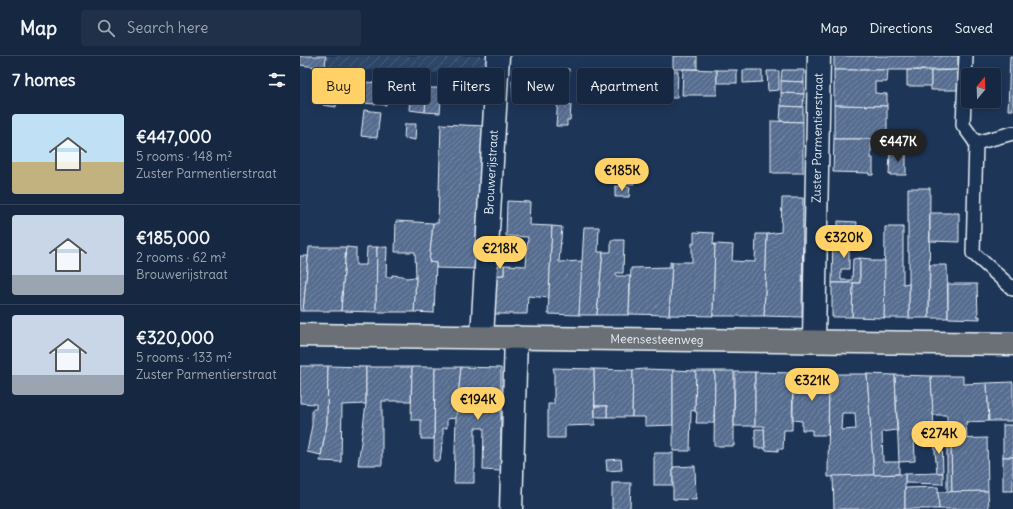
<!DOCTYPE html>
<meta charset="utf-8">
<style>
:root{--surface:#162841;--page:#1f3048;--text:#f1f3f6;--muted:#9ea6b1;--line:#35445a;--accent:#ffd166}
body{margin:0;font-family:Delius,sans-serif;background:var(--page);color:var(--text);height:100vh;display:flex;flex-direction:column;font-size:15px;white-space:nowrap}
*{box-sizing:border-box;margin:0}
p{font-size:13px;color:var(--muted)}
.icon{flex:none;width:22px;height:22px;fill:none;stroke:currentColor;stroke-width:2;stroke-linecap:round;stroke-linejoin:round}
.map{position:relative;flex:1;overflow:hidden}
.sheet{display:flex;flex-direction:column;background:var(--surface);width:300px}
.sheet>*{flex:none}
.guide{position:absolute;left:12px;top:12px;width:380px;height:36px;display:flex;gap:8px}
.needle{width:26px;rotate:19deg}
.controls{position:absolute;left:661px;top:12px;display:grid;gap:8px}
.controls a{display:grid;place-items:center;width:40px;height:40px;border-radius:4px;background:var(--surface);box-shadow:0 2px 10px #0003,0 0 0 1px var(--line);font-size:20px}
.price{position:absolute;translate:-50% -34px;padding:0 9px;border-radius:14px;background:var(--accent);color:#111;font-size:13px;line-height:26px;filter:drop-shadow(0 1px 2px #0008)}
.price::after{content:'';position:absolute;left:50%;top:24px;width:12px;height:9px;margin-left:-6px;background:inherit;clip-path:polygon(0 0,100% 0,50% 100%)}
.price.selected{background:#222;color:#fff}
ul{padding:0;list-style:none}
li{display:flex;align-items:center;gap:12px;height:100px;padding:0 12px}
li+li{border-top:1px solid var(--line)}
li span{display:grid;place-items:center;flex:none;width:112px;height:80px;border-radius:4px;color:#555}
li>.icon{margin-inline-start:auto}
span .icon{width:48px;height:48px;fill:#fffc;stroke-width:1}
li b{font-size:17px}
h2{display:flex;justify-content:space-between;align-items:center;height:48px;padding:0 12px;font-size:17px}
.tag{padding:0 14px;border-radius:4px;background:var(--surface);box-shadow:0 2px 10px #0003,0 0 0 1px var(--line);font-size:14px;line-height:36px}
.tag.selected{background:var(--accent);color:#111}
header{display:flex;align-items:center;gap:24px;box-sizing:border-box;height:56px;padding:0 20px;background:var(--surface);border-bottom:1px solid var(--line)}
header strong{font-size:19px}
nav{display:flex;gap:22px;margin-inline-start:auto;font-size:14px}
.search{width:280px;height:36px;background:var(--page);display:flex;align-items:center;gap:10px;box-sizing:border-box;padding:0 14px;border-radius:4px;color:var(--muted);font-size:15px}
main{display:flex;flex:1;min-height:0}
.map>svg:first-child{display:block}
.industrial{fill:url(#industrial-furrows)}
.building{fill:url(#building-hatch);stroke:#e8f1f8;fill-rule:evenodd}
.lines{fill:none;stroke-linecap:round;stroke-linejoin:round}
.lane-casing{stroke:#e8f1f8;stroke-width:16}
.street-casing{stroke:#e8f1f8;stroke-width:25}
.primary-casing{stroke:#e8f1f8;stroke-width:25}
.lane{stroke:#1d3557;stroke-width:13}
.street{stroke:#1d3557;stroke-width:22}
.primary{stroke:#6b6f75;stroke-width:22}
.labels{text-anchor:middle;stroke-width:3;stroke-linejoin:round;paint-order:stroke}
.street-label{font-size:12px;fill:#e8f1f8;stroke:#1d3557}
</style>
<header>
<strong>Map</strong>
<div class="search"><svg class="icon" aria-label="search" viewBox="0 0 24 24"><circle cx="10" cy="10" r="6"/><path d="M15 15l6 6"/></svg>Search here</div>
<nav><a>Map</a><a>Directions</a><a>Saved</a></nav>
</header>
<main>
<section class="sheet">
<h2>7 homes<svg class="icon" aria-label="filters" viewBox="0 0 24 24"><path d="M4 7h16M4 17h16"/><circle cx="9" cy="7" r="2"/><circle cx="15" cy="17" r="2"/></svg></h2>
<ul>
<li><span style="background:linear-gradient(#bfe0f5 60%,#c2b280 0)"><svg class="icon" aria-label="home" viewBox="0 0 24 24"><path d="M3 11l9-7 9 7M6 9v11h12V9"/></svg></span><div><b>€447,000</b><p>5 rooms · 148 m²</p><p>Zuster Parmentierstraat</p></div></li>
<li><span style="background:linear-gradient(#c9d6e8 75%,#9aa5b1 0)"><svg class="icon" aria-label="home" viewBox="0 0 24 24"><path d="M3 11l9-7 9 7M6 9v11h12V9"/></svg></span><div><b>€185,000</b><p>2 rooms · 62 m²</p><p>Brouwerijstraat</p></div></li>
<li><span style="background:linear-gradient(#c9d6e8 75%,#9aa5b1 0)"><svg class="icon" aria-label="home" viewBox="0 0 24 24"><path d="M3 11l9-7 9 7M6 9v11h12V9"/></svg></span><div><b>€320,000</b><p>5 rooms · 133 m²</p><p>Zuster Parmentierstraat</p></div></li>
</ul>
</section>
<div class="map">
<svg width="713" height="453" viewBox="0 0 713 453">
<defs>
<pattern id="industrial-furrows" width="10" height="10" patternUnits="userSpaceOnUse"><rect width="10" height="10" fill="#2e4668"/><path d="M-1 1l2-2M0 10L10 0M9 11l2-2" fill="none" stroke="#4c617e"/></pattern>
<pattern id="building-hatch" width="6" height="6" patternUnits="userSpaceOnUse"><rect width="6" height="6" fill="#566d90"/><path d="M-1 1l2-2M0 6l6-6M5 7l2-2" fill="none" stroke="#7689a6"/></pattern>
</defs>
<rect width="100%" height="100%" fill="#1d3557"/>
<filter id="ink" filterUnits="userSpaceOnUse"><feTurbulence type="fractalNoise" baseFrequency=".025" numOctaves="2"/><feDisplacementMap in="SourceGraphic" scale="8" xChannelSelector="R" yChannelSelector="G"/><feConvolveMatrix kernelMatrix="1 2 1 2 8 2 1 2 1" color-interpolation-filters="sRGB"/></filter>
<g filter="url(#ink)">
<!-- industrial -->
<polygon class="industrial" points="26,0 205,0 187,19 25,12"/>
<!-- building -->
<g class="building">
<polygon points="0,0 26,0 25,12 0,9"/>
<rect x="373" y="0" width="24" height="13"/>
<rect x="534" y="0" width="124" height="14"/>
<polygon points="710,0 713,0 713,54 708,54"/>
<polygon points="259,12 269,13 268,35 258,35"/>
<polygon points="383,13 417,14 417,39 382,39"/>
<rect x="417" y="14" width="20" height="13"/>
<polygon points="443,14 462,14 462,26 443,27"/>
<polygon points="482,14 504,14 504,26 481,25"/>
<polygon points="534,14 588,14 587,26 575,26 575,37 587,38 587,50 534,49"/>
<polygon points="607,14 631,15 631,30 607,30"/>
<polygon points="658,14 657,34 631,34 631,15"/>
<polygon points="369,15 378,15 377,42 368,42"/>
<polygon points="467,15 479,15 479,34 468,35"/>
<polygon points="294,16 333,18 332,44 293,42"/>
<polygon points="212,25 229,25 229,41 213,41"/>
<polygon points="481,25 504,26 504,38 481,37"/>
<polygon points="65,26 87,28 86,49 63,47"/>
<polygon points="111,30 127,32 125,56 109,54"/>
<polygon points="26,31 38,33 36,51 23,49"/>
<polygon points="127,32 142,32 140,57 125,56"/>
<polygon points="481,37 504,38 503,51 481,50"/>
<polygon points="258,42 267,43 267,48 271,49 270,64 267,64 267,70 256,70"/>
<polygon points="534,49 587,50 587,83 534,83"/>
<polygon points="481,50 503,51 503,66 480,65"/>
<polygon points="64,54 80,56 77,82 61,80"/>
<polygon points="471,65 503,66 503,117 471,117"/>
<polygon points="105,68 116,68 115,84 104,82"/>
<polygon points="141,68 185,70 179,213 136,212 136,207 129,206 133,167 138,167"/>
<polygon points="534,83 573,83 573,86 571,86 571,102 573,102 573,119 569,119 569,117 533,116"/>
<polygon points="590,94 606,94 606,119 589,119"/>
<polygon points="321,115 334,115 334,128 320,127"/>
<polygon points="315,130 330,131 329,141 315,141"/>
<polygon points="608,132 630,132 629,262 609,262 609,196 608,196"/>
<polygon points="482,142 503,142 502,261 464,260 467,178 481,176"/>
<polygon points="207,145 230,146 229,169 252,170 249,242 228,240 227,258 192,258 194,219 204,219 204,209 226,210 228,181 206,180"/>
<polygon points="630,157 659,157 659,186 630,185"/>
<polygon points="96,165 133,167 129,206 136,207 134,257 114,256 116,221 115,196 95,196"/>
<polygon points="538,165 557,166 556,177 538,177"/>
<polygon points="252,170 262,171 259,206 283,205 279,259 248,258"/>
<polygon points="284,171 299,171 298,196 303,196 297,259 279,259"/>
<polygon points="585,171 603,171 603,228 609,227 609,262 584,262"/>
<polygon points="394,176 414,177 413,188 415,188 413,260 369,259 372,206 392,206 392,187 394,188"/>
<polygon points="533,177 549,177 549,213 541,213 541,224 552,224 553,203 560,202 560,227 532,227"/>
<polygon points="456,178 467,178 464,260 413,260 415,188 433,189 432,205 455,206"/>
<polygon points="311,184 324,184 323,217 316,217 316,220 330,220 329,259 297,259 303,196 311,196"/>
<polygon points="9,191 46,191 41,255 3,255"/>
<polygon points="46,191 56,192 56,209 66,209 67,191 77,191 76,256 41,255"/>
<polygon points="77,191 87,191 86,221 92,221 92,219 103,220 106,222 116,221 114,256 76,256"/>
<polygon points="0,200 8,200 3,255 0,255"/>
<polygon points="560,202 571,203 571,205 585,205 584,262 552,261 553,227 560,227"/>
<polygon points="370,206 372,206 369,259 329,258 331,212 370,211"/>
<polygon points="196,209 204,209 204,219 195,219"/>
<polygon points="630,209 647,209 648,262 629,262"/>
<polygon points="532,227 553,227 552,261 532,261"/>
<polygon points="648,228 677,228 678,261 680,260 680,263 648,262"/>
<polygon points="0,310 28,310 27,368 21,399 7,396 12,369 12,353 16,353 16,348 0,347"/>
<polygon points="28,310 66,311 66,348 42,349 41,406 20,405 27,368"/>
<polygon points="66,311 112,311 111,345 82,345 82,409 58,409 66,348"/>
<polygon points="112,311 135,311 134,383 121,383 121,364 111,364"/>
<polygon points="135,311 161,311 156,362 147,363 147,372 143,372 143,388 142,388 140,405 134,405"/>
<polygon points="161,311 201,312 201,415 183,414 184,372 175,372 175,413 174,413 174,427 154,427 156,362"/>
<polygon points="253,312 294,313 295,369 265,370 265,382 248,382 248,348 254,348 254,315"/>
<polygon points="294,313 333,314 332,361 307,361 307,350 295,350"/>
<polygon points="345,313 373,314 373,369 345,370 345,361 332,361 333,314"/>
<polygon points="373,314 396,315 395,354 391,355 390,395 373,395"/>
<polygon points="396,315 415,315 414,367 396,367 397,356 395,356"/>
<polygon points="415,315 434,315 434,390 414,390"/>
<polygon points="435,316 455,316 455,370 434,370"/>
<polygon points="455,316 493,317 492,374 484,374 483,393 478,393 478,395 465,394 464,370 455,370"/>
<polygon points="493,317 529,318 528,379 512,379 512,374 502,374 502,365 493,364"/>
<path d="M529,318H567L574,419L528,421ZM542,357H555L556,373L541,374Z"/>
<polygon points="567,318 595,319 597,374 582,376 583,406 599,406 599,418 574,419"/>
<polygon points="595,319 631,320 634,372 614,373 615,405 599,406"/>
<polygon points="631,320 663,320 663,328 687,327 689,365 666,366 667,383 651,383 652,436 647,436 647,359 633,359"/>
<polygon points="713,326 713,365 689,365 687,327"/>
<rect x="295" y="350" width="12" height="11"/>
<rect x="703" y="369" width="10" height="32"/>
<polygon points="455,373 464,373 465,392 455,392"/>
<polygon points="687,382 688,435 652,436 651,383"/>
<polygon points="642,383 643,417 637,417 634,384"/>
<rect x="354" y="397" width="19" height="32"/>
<rect x="703" y="401" width="10" height="34"/>
<polygon points="321,403 322,414 307,415 306,404"/>
<polygon points="395,410 396,444 373,443 373,411"/>
<polygon points="637,417 643,417 643,428 605,427 605,418"/>
<polygon points="605,418 605,453 534,453 533,420"/>
<polygon points="312,427 331,427 330,453 312,453"/>
<polygon points="638,431 639,453 605,453 605,432"/>
<polygon points="688,435 689,453 639,453 638,436"/>
</g>
<g class="lines">
<!-- lane casing -->
<g class="lane-casing">
<g id="lane">
<polyline points="666,0 663,69 676,87"/>
<polyline points="713,77 676,87 673,197 713,233"/>
</g>
</g>
<!-- street casing -->
<g class="street-casing">
<g id="street">
<path id="s1" d="M182,281L198,0"/>
<path id="s2" d="M514,285L519,0"/>
<polyline points="211,453 216,281"/>
</g>
</g>
<!-- primary casing -->
<g class="primary-casing">
<g id="primary">
<path id="s3" d="M0,279L713,288"/>
</g>
</g>
<!-- lane -->
<use href="#lane" class="lane"/>
<!-- street -->
<use href="#street" class="street"/>
<!-- primary -->
<use href="#primary" class="primary"/>
</g>
</g>
<g class="labels">
<!-- street labels -->
<g class="street-label">
<text dy="4" stroke="none"><textPath href="#s2" startOffset="203">Zuster Parmentierstraat</textPath></text>
<text dy="4" stroke="none"><textPath href="#s1" startOffset="165">Brouwerijstraat</textPath></text>
<text dy="4" stroke="none"><textPath href="#s3" startOffset="357">Meensesteenweg</textPath></text>
</g>
</g>
</svg>
<div class="controls">
<a><svg class="needle" viewBox="-14 -14 28 28"><path d="M0-13l5 13h-10z" fill="#e53935"/><path d="M0 13l5-13h-10z" fill="#9ea6b1"/></svg></a>
</div>
<b class="price selected" style="left:598px;top:107px">€447K</b>
<b class="price" style="left:322px;top:136px">€185K</b>
<b class="price" style="left:544px;top:203px">€320K</b>
<b class="price" style="left:200px;top:214px">€218K</b>
<b class="price" style="left:512px;top:346px">€321K</b>
<b class="price" style="left:178px;top:365px">€194K</b>
<b class="price" style="left:639px;top:399px">€274K</b>
<div class="guide">
<a class="tag selected">Buy</a>
<a class="tag">Rent</a>
<a class="tag">Filters</a>
<a class="tag">New</a>
<a class="tag">Apartment</a>
</div>
</div>
</main>
